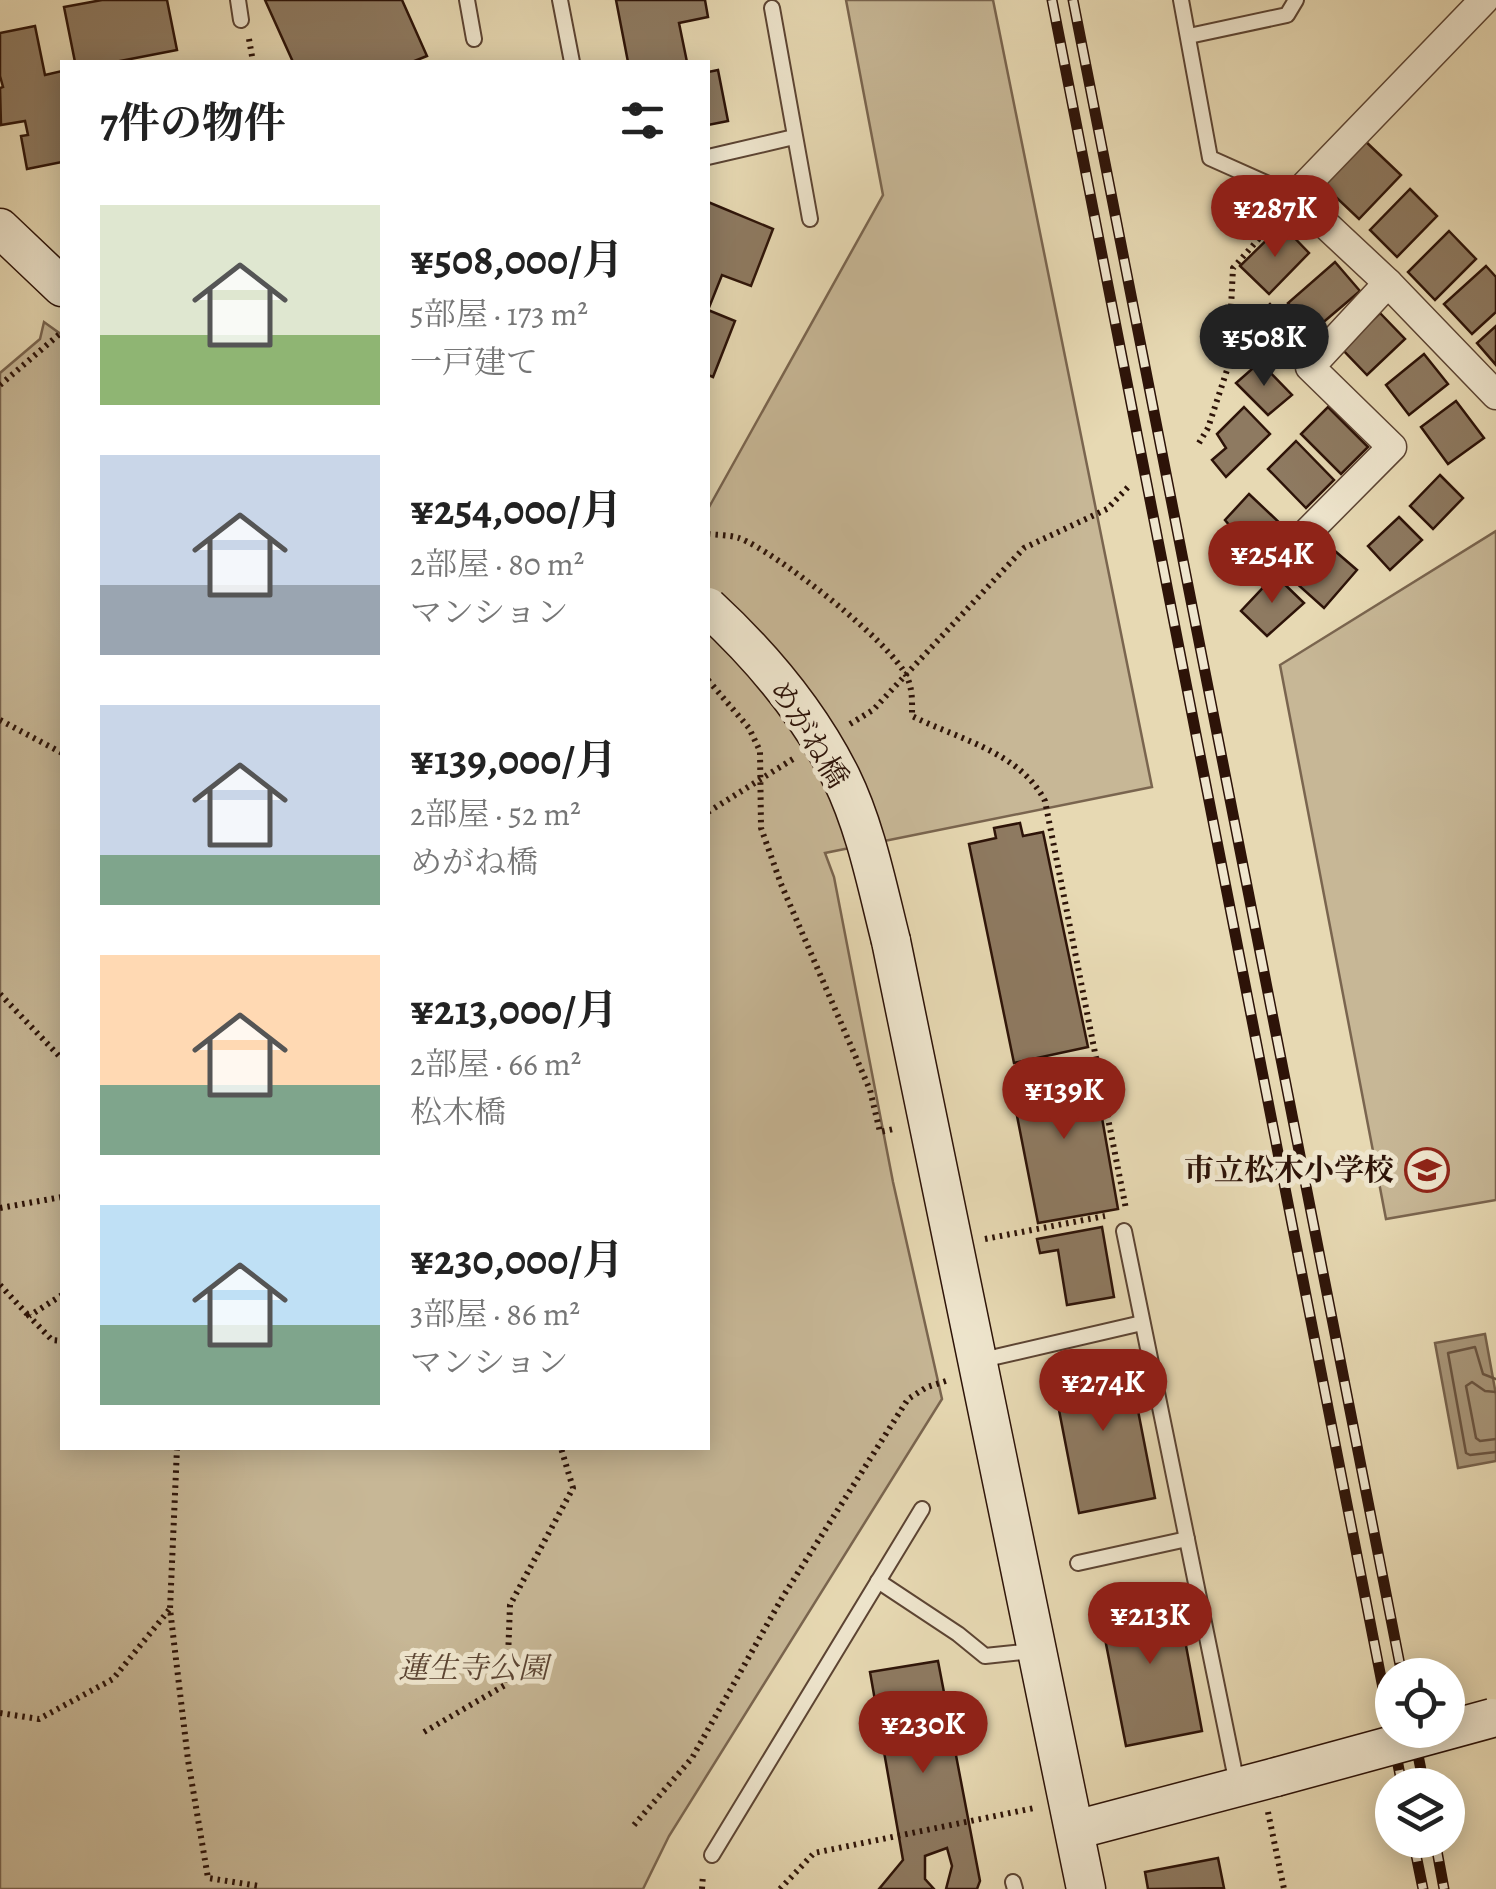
<!DOCTYPE html>
<html lang="ja">
<meta charset="utf-8">
<style>
:root{--surface:#fff;--page:#f6f6f6;--text:#222;--muted:#767676;--accent:#8f2418}
body{margin:0;font-family:Alegreya,"Noto Serif JP",serif;background:var(--page);color:var(--text);height:100vh;display:flex;flex-direction:column;font-size:38px;white-space:nowrap}
*{box-sizing:border-box;margin:0}
p{font-size:32px;color:var(--muted)}
.icon{flex:none;width:55px;height:55px;fill:none;stroke:currentColor;stroke-width:2;stroke-linecap:round;stroke-linejoin:round}
.map{position:relative;flex:1;overflow:hidden}
.sheet{position:absolute;left:60px;top:60px;width:650px;height:1390px;display:flex;flex-direction:column;background:var(--surface);border-radius:0px;box-shadow:0 5px 25px #0003}
.sheet>*{flex:none}
.tools{position:absolute;left:1375px;top:1658px;display:grid;gap:20px}
.tools a{display:grid;place-items:center;width:90px;height:90px;border-radius:50%;background:var(--surface);box-shadow:0 5px 25px #0003;font-size:50px}
.price{position:absolute;translate:-50% -85px;padding:0 22px;border-radius:35px;background:var(--accent);color:#fff;font-size:32px;line-height:65px;filter:drop-shadow(0 2px 5px #0008)}
.price::after{content:'';position:absolute;left:50%;top:60px;width:30px;height:22px;margin-left:-15px;background:inherit;clip-path:polygon(0 0,100% 0,50% 100%)}
.price.active{background:#222;color:#fff}
ul{padding:0;list-style:none}
li{display:flex;align-items:center;gap:30px;height:250px;padding:0 40px}
li span{display:grid;place-items:center;flex:none;width:280px;height:200px;border-radius:0px;color:#555}
li>.icon{margin-inline-start:auto}
span .icon{width:120px;height:120px;fill:#fffc;stroke-width:1}
li b{font-size:42px}
h2{display:flex;justify-content:space-between;align-items:center;height:120px;padding:0 40px;font-size:42px}
.map>svg:first-child{display:block}
.green{fill:#c7b796;stroke:#7a654f;stroke-width:2.5}
.water{fill:#a89679;stroke:#77624c;stroke-width:2.5}
.lines{fill:none;stroke-linecap:round;stroke-linejoin:round}
.shore{stroke:#6a5440;stroke-width:2.5}
.building{fill:#8e7a61;stroke:#2d1308;stroke-width:2.5}
.lane-casing{stroke:#5c4433;stroke-width:18}
.street-casing{stroke:#5c4433;stroke-width:31}
.secondary-casing{stroke:#2d1308;stroke-width:41}
.path{stroke:#2d1308;stroke-width:6;stroke-dasharray:2.5 5;stroke-linecap:butt}
.lane{stroke:#efe6ce;stroke-width:14}
.street{stroke:#efe6ce;stroke-width:28}
.secondary{stroke:#efe6ce;stroke-width:38}
.rail-casing{stroke:#2d1308;stroke-width:11}
.rail{stroke:#efe6ce;stroke-width:8;stroke-dasharray:22;stroke-linecap:butt}
.secondary-bridge-casing{stroke:#2d1308;stroke-width:41;stroke-linecap:butt}
.secondary-bridge{stroke:#efe6ce;stroke-width:38}
.labels{text-anchor:middle;stroke-width:10;stroke-linejoin:round;paint-order:stroke}
.street-label{font-size:30px;fill:#2d1308;stroke:#efe6ce}
.poi-label{font-size:30px;font-weight:bold;fill:#2d1308;stroke:#efe6ce;text-anchor:end}
.park-label{font-size:30px;font-style:italic;fill:#5b4433;stroke:#efe6ce}
</style>
<div class="map">
<svg width="1496" height="1889" viewBox="0 0 1496 1889">
<rect width="100%" height="100%" fill="#e7d9b3"/>
<filter id="stains"><feTurbulence type="fractalNoise" baseFrequency=".002" numOctaves="4"/><feColorMatrix values="0 0 0 0 .2 0 0 0 0 .09 0 0 0 0 .02 0 0 0 .5 -.17"/></filter>
<radialGradient id="worn" r=".72"><stop offset=".6" stop-color="#630" stop-opacity="0"/><stop offset="1" stop-color="#630" stop-opacity=".3"/></radialGradient>
<!-- green -->
<g class="green">
<polygon points="846,0 993,0 1152,787 825,853 834,877 893,1182 942,1399 669,1836 643,1889 0,1889 0,373 40,339 44,322 62,335 62,1448 708,1448 708,509 883,195"/>
<polygon points="1496,531 1496,1200 1386,1219 1280,665"/>
</g>
<!-- water -->
<polygon class="water" points="1485,1334 1496,1395 1496,1461 1458,1468 1435,1343"/>
<g class="lines">
<!-- shore -->
<g class="shore">
<polyline points="1496,1379 1483,1374 1475,1347 1448,1353 1466,1453 1470,1455 1496,1452"/>
<polyline points="1496,1392 1485,1391 1472,1382 1466,1386 1476,1438 1480,1441 1496,1439"/>
</g>
</g>
<!-- building -->
<g class="building">
<polygon points="102,0 167,0 177,50 115,62 75,62 64,7"/>
<polygon points="265,0 402,0 427,56 412,62 293,62"/>
<polygon points="616,0 705,0 708,17 679,23 687,62 628,62"/>
<polygon points="35,26 45,75 62,71 62,162 27,169 21,136 28,135 25,121 1,125 0,88 3,87 0,76 0,33"/>
<polygon points="718,70 728,121 708,125 708,72"/>
<polygon points="1363,139 1401,175 1359,219 1321,183"/>
<polygon points="1410,189 1437,216 1397,257 1370,230"/>
<polygon points="708,202 773,229 751,286 722,275 708,310 735,321 713,377 708,375"/>
<polygon points="1282,225 1309,253 1269,294 1240,266"/>
<polygon points="1449,231 1476,259 1435,300 1408,272"/>
<polygon points="1335,262 1360,291 1313,331 1288,303"/>
<polygon points="1486,266 1496,277 1496,312 1472,334 1444,304"/>
<polygon points="1270,304 1303,339 1275,365 1242,330"/>
<polygon points="1380,313 1405,339 1367,375 1342,349"/>
<polygon points="1496,326 1496,365 1477,343"/>
<polygon points="1424,354 1448,384 1409,415 1386,385"/>
<polygon points="1260,362 1292,395 1268,415 1236,383"/>
<polygon points="1456,401 1484,438 1448,464 1421,427"/>
<polygon points="1244,407 1270,434 1226,477 1212,460 1226,448 1217,434"/>
<polygon points="1328,407 1368,447 1341,474 1301,434"/>
<polygon points="1296,441 1334,480 1306,508 1268,469"/>
<polygon points="1440,475 1463,498 1433,529 1410,506"/>
<polygon points="1249,494 1285,528 1252,563 1234,547 1240,538 1225,520"/>
<polygon points="1399,517 1422,540 1390,570 1368,546"/>
<polygon points="1328,545 1357,570 1324,608 1295,582"/>
<polygon points="1275,575 1304,603 1267,636 1241,611"/>
<polygon points="1020,823 1023,836 1043,832 1088,1047 1014,1063 969,844 996,838 994,828"/>
<polygon points="1092,1061 1118,1209 1038,1223 1009,1075"/>
<polygon points="1102,1227 1114,1297 1067,1305 1058,1250 1040,1253 1037,1239"/>
<polygon points="1127,1354 1155,1498 1079,1513 1051,1369"/>
<polygon points="1175,1587 1202,1731 1126,1746 1098,1603"/>
<polygon points="938,1661 980,1881 977,1889 946,1889 952,1866 947,1848 925,1856 925,1879 934,1889 879,1889 903,1860 870,1672"/>
<polygon points="1218,1858 1224,1888 1148,1889 1145,1872"/>
</g>
<g class="lines">
<!-- lane casing -->
<g class="lane-casing">
<g id="lane">
<polyline points="238,0 241,20"/>
<polyline points="467,0 474,39"/>
<polyline points="560,0 572,62"/>
<polyline points="1181,0 1210,158 1295,196"/>
<polyline points="772,8 810,219"/>
<polyline points="1189,36 1287,15 1296,0"/>
<polyline points="708,157 794,137"/>
<polyline points="1124,1231 1237,1784"/>
<polyline points="978,1361 1142,1323"/>
<polyline points="1078,1563 1187,1539"/>
<polyline points="878,1581 958,1634 985,1656 1033,1651"/>
<polyline points="712,1855 922,1509"/>
<polyline points="1013,1882 1015,1889"/>
</g>
</g>
<!-- street casing -->
<g class="street-casing">
<g id="street">
<polyline points="1484,0 1295,196 1388,283 1496,395"/>
<polyline points="1275,565 1392,447 1310,367 1388,283"/>
</g>
</g>
<!-- secondary casing -->
<g class="secondary-casing">
<g id="secondary">
<polyline points="0,228 62,287"/>
<polyline points="891,941 1086,1889"/>
<polyline points="1075,1830 1276,1777"/>
</g>
</g>
<!-- path -->
<g class="path">
<polyline points="249,39 253,62"/>
<polyline points="0,385 62,332"/>
<polyline points="1199,443 1208,428 1228,367 1233,268 1278,217"/>
<path d="M708,534C717,535 730,535 739,538C776,552 891,642 907,677C913,690 912,703 912,716C958,739 1020,752 1045,801L1126,1209"/>
<polyline points="708,680 749,728 760,751 761,828 781,884 870,1090 880,1132 894,1129"/>
<polyline points="0,720 62,753"/>
<polyline points="850,724 873,710 1024,548 1107,509 1131,484"/>
<polyline points="708,812 793,759"/>
<polyline points="0,994 62,1059"/>
<polyline points="0,1208 62,1197"/>
<polyline points="985,1239 1105,1216"/>
<polyline points="0,1285 29,1316"/>
<polyline points="62,1295 29,1316 52,1340 62,1341"/>
<polyline points="177,1448 170,1609 188,1760 208,1878 259,1886 259,1889"/>
<polyline points="0,1713 39,1719 113,1679 169,1610"/>
<polyline points="424,1732 507,1684 510,1605 573,1488 561,1448"/>
<polyline points="1268,1812 1284,1889"/>
<polyline points="634,1825 692,1758 782,1598 908,1399 927,1387 949,1380"/>
<polyline points="702,1889 703,1875"/>
<polyline points="780,1889 814,1853 1034,1808"/>
</g>
<!-- lane -->
<use href="#lane" class="lane"/>
<!-- street -->
<use href="#street" class="street"/>
<!-- secondary -->
<use href="#secondary" class="secondary"/>
<!-- rail casing -->
<g class="rail-casing">
<g id="rail">
<polyline points="1052,0 1402,1785"/>
<polyline points="1073,0 1402,1675"/>
<polyline points="1413,1730 1424,1785"/>
<polyline points="1413,1840 1423,1889"/>
<polyline points="1435,1840 1444,1889"/>
</g>
</g>
<!-- rail -->
<use href="#rail" class="rail"/>
<!-- secondary-bridge casing -->
<g class="secondary-bridge-casing">
<g id="secondary-bridge">
<path d="M708,607C760,655 809,713 841,777C866,828 877,886 891,941"/>
<polyline points="1276,1777 1492,1718"/>
</g>
</g>
<!-- secondary-bridge -->
<use href="#secondary-bridge" class="secondary-bridge"/>
</g>
<!-- icons -->
<defs>
<g id="school-ring" transform="scale(2.25)"><circle r="9.5" fill="#efe6ce" stroke="#8f2418" stroke-width="1.5"/><path d="M0-5L7-2L0 1L-7-2ZM-4 1L0 2.5L4 1V4Q0 6-4 4Z" fill="#8f2418"/></g>
</defs>
<g fill-rule="evenodd">
<use href="#school-ring" x="1427" y="1170"/>
</g>
<g class="labels">
<!-- street labels -->
<g class="street-label">
<text transform="translate(809 734) rotate(58)" y="10">めがね橋</text>
</g>
<!-- poi labels -->
<g class="poi-label">
<text x="1394" y="1180">市立松木小学校</text>
</g>
<!-- park labels -->
<g class="park-label">
<text x="473" y="1678">蓮生寺公園</text>
</g>
</g>
<rect width="100%" height="100%" filter="url(#stains)"/>
<rect width="100%" height="100%" fill="url(#worn)"/>
</svg>
<div class="tools">
<a><svg class="icon" aria-label="locate" viewBox="0 0 24 24"><circle cx="12" cy="12" r="6"/><path d="M12 2v4M12 18v4M2 12h4M18 12h4"/></svg></a>
<a><svg class="icon" aria-label="layers" viewBox="0 0 24 24"><path d="M12 4l9 5-9 5-9-5zM3 14l9 5 9-5"/></svg></a>
</div>
<b class="price" style="left:1275px;top:260px">¥287K</b>
<b class="price active" style="left:1264px;top:389px">¥508K</b>
<b class="price" style="left:1272px;top:606px">¥254K</b>
<b class="price" style="left:1064px;top:1142px">¥139K</b>
<b class="price" style="left:1103px;top:1434px">¥274K</b>
<b class="price" style="left:1150px;top:1667px">¥213K</b>
<b class="price" style="left:923px;top:1776px">¥230K</b>
<section class="sheet">
<h2>7件の物件<svg class="icon" aria-label="filters" viewBox="0 0 24 24"><path d="M4 7h16M4 17h16"/><circle cx="9" cy="7" r="2"/><circle cx="15" cy="17" r="2"/></svg></h2>
<ul>
<li><span style="background:linear-gradient(#dfe7d0 65%,#8fb573 0)"><svg class="icon" aria-label="home" viewBox="0 0 24 24"><path d="M3 11l9-7 9 7M6 9v11h12V9"/></svg></span><div><b>¥508,000/月</b><p>5部屋 · 173 m²</p><p>一戸建て</p></div></li>
<li><span style="background:linear-gradient(#c9d6e8 65%,#9aa5b1 0)"><svg class="icon" aria-label="home" viewBox="0 0 24 24"><path d="M3 11l9-7 9 7M6 9v11h12V9"/></svg></span><div><b>¥254,000/月</b><p>2部屋 · 80 m²</p><p>マンション</p></div></li>
<li><span style="background:linear-gradient(#c9d6e8 75%,#7fa58c 0)"><svg class="icon" aria-label="home" viewBox="0 0 24 24"><path d="M3 11l9-7 9 7M6 9v11h12V9"/></svg></span><div><b>¥139,000/月</b><p>2部屋 · 52 m²</p><p>めがね橋</p></div></li>
<li><span style="background:linear-gradient(#ffd9b3 65%,#7fa58c 0)"><svg class="icon" aria-label="home" viewBox="0 0 24 24"><path d="M3 11l9-7 9 7M6 9v11h12V9"/></svg></span><div><b>¥213,000/月</b><p>2部屋 · 66 m²</p><p>松木橋</p></div></li>
<li><span style="background:linear-gradient(#bfe0f5 60%,#7fa58c 0)"><svg class="icon" aria-label="home" viewBox="0 0 24 24"><path d="M3 11l9-7 9 7M6 9v11h12V9"/></svg></span><div><b>¥230,000/月</b><p>3部屋 · 86 m²</p><p>マンション</p></div></li>
</ul>
</section>
</div>
